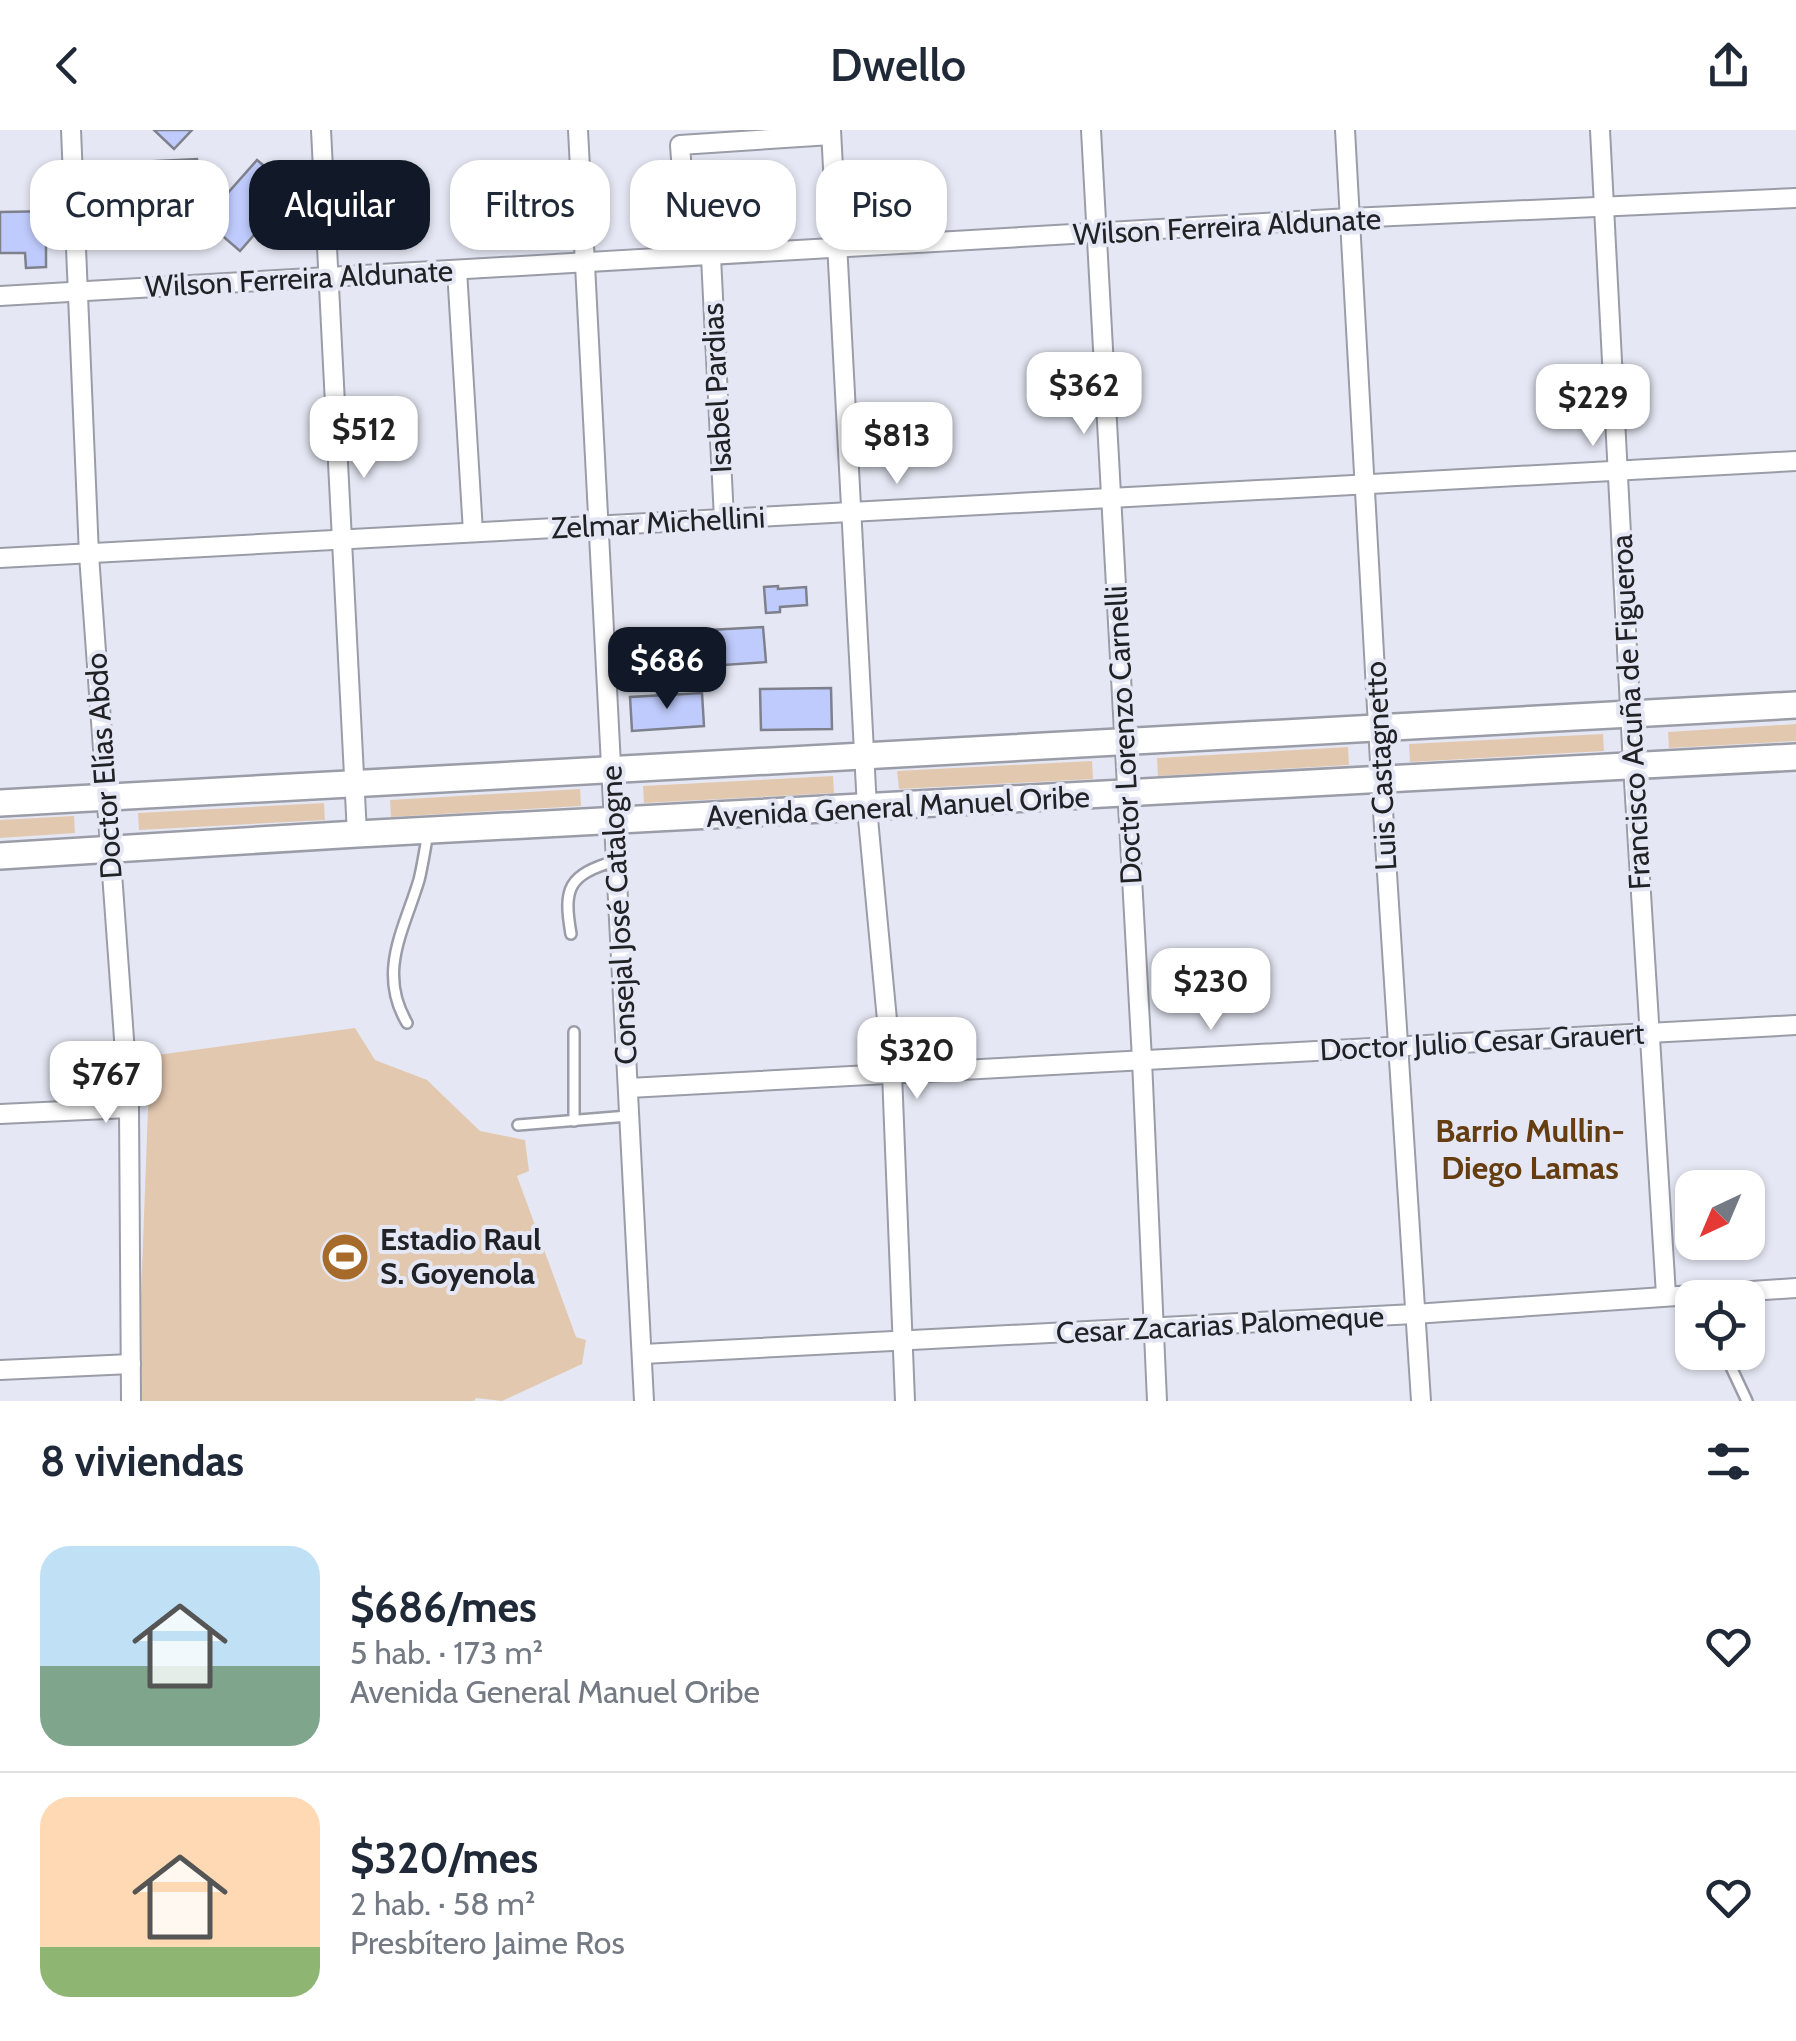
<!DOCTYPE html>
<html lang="es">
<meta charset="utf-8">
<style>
:root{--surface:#fff;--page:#f2f2f3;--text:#1f2937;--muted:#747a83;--line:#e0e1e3;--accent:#111827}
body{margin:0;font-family:Cabin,sans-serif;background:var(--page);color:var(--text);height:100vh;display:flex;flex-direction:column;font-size:38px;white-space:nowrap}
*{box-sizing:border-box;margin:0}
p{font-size:32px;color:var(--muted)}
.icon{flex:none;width:55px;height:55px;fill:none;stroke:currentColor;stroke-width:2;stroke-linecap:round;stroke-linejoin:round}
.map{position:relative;height:1271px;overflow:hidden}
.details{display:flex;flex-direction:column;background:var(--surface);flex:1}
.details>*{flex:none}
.top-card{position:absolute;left:30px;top:30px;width:1000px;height:90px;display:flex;gap:20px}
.needle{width:65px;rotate:224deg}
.fabs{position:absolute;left:1675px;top:1040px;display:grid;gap:20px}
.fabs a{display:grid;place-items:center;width:90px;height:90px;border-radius:20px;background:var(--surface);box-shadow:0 2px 8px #0004;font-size:50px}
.price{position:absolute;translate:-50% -85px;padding:0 22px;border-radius:20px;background:#fff;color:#222;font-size:32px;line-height:65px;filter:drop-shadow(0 2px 5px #0008)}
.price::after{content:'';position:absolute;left:50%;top:60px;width:30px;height:22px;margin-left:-15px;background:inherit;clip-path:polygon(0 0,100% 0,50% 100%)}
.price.current{background:var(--accent);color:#fff}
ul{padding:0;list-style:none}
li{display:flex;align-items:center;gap:30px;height:250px;padding:0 40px}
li+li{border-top:2px solid var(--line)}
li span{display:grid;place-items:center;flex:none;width:280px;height:200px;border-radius:30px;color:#555}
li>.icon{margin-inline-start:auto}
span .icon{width:120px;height:120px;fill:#fffc;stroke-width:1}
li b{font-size:42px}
h2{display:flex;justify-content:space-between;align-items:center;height:120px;padding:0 40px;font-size:42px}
.pill{padding:0 35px;border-radius:30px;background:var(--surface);box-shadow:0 2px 8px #0004;font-size:35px;line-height:90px}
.pill.current{background:var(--accent);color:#fff}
header{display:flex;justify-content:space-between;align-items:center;height:130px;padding:0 40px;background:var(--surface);font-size:45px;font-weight:600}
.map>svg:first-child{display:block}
.green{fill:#e3c8b0}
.building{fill:#bfcbfc;stroke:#7e818b;stroke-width:2.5}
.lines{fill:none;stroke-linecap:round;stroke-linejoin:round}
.lane-casing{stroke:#9a9da8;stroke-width:14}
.street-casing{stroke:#9a9da8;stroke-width:22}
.secondary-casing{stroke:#9a9da8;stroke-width:30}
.lane{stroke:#fff;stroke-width:9}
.street{stroke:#fff;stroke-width:18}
.secondary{stroke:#fff;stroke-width:25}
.labels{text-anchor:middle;stroke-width:8;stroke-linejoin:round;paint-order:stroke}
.street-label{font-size:30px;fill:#212226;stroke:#e5e8f4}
.poi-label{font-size:30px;font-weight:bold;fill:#212226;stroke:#e5e8f4;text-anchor:start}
.neighbourhood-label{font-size:32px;font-weight:bold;fill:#653d10;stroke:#e5e8f4}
</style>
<header><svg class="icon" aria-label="back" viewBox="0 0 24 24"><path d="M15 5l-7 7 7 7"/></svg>Dwello<svg class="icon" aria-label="share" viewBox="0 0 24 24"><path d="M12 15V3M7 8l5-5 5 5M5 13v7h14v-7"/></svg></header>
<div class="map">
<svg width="1796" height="1271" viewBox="0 0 1796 1271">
<rect width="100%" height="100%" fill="#e5e8f4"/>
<!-- green -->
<g class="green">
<polygon points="1796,594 1796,611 1669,618 1668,602"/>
<polygon points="1603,604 1604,621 1410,632 1409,614"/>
<polygon points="1348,617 1349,635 1158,646 1157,628"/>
<polygon points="1092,631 1093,649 899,659 897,641"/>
<polygon points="833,646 834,663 644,673 643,656"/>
<polygon points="580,659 581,676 391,687 390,670"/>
<polygon points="324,673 325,690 139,700 138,683"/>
<polygon points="74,686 75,703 0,708 0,690"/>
<polygon points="355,898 375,930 427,950 480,1001 525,1010 529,1041 517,1046 576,1207 586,1210 582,1234 502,1271 476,1268 474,1271 137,1271 150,926"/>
</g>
<!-- building -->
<g class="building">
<polygon points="154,0 192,0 174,19"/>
<polygon points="197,29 200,67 99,73 96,34"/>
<polygon points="257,30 293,60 240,121 204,90"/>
<polygon points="57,81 58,110 46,111 46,137 26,138 25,123 0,123 0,82"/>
<polygon points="778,456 778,459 806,457 807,475 780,477 780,482 766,483 764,457"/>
<polygon points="763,497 766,532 694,537 691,501"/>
<polygon points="831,558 832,599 761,600 760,559"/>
<polygon points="702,563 704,596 632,601 630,567"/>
</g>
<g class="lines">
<!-- lane casing -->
<g class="lane-casing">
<g id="lane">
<path d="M571,804C563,758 568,745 615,731"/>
<path d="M407,893C377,842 404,800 419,750C423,734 425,718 428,703"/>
<polyline points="574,991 574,902"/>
<polyline points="518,995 628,986"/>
<polyline points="1724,1222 1747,1271"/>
</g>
</g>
<!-- street casing -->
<g class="street-casing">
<g id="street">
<polyline points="71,0 89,425 129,978 131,1271"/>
<polyline points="321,0 357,704"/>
<polyline points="578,0 644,1271"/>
<polyline points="831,0 867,678 892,943 905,1271"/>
<polyline points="1091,0 1142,930 1157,1271"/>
<polyline points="1345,0 1381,650 1421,1271"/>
<polyline points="1600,0 1633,635 1666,1165"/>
<polyline points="686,100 680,15 831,5"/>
<polyline points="711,127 724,389"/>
<polyline points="457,140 473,402"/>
<polyline points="0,166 1350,88 1796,68"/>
<polyline points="0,428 1796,331"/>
<polyline points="629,958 1796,895"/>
<polyline points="0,984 129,978"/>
<polyline points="643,1224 1414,1184 1796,1158"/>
<polyline points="0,1240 131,1234"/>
</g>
</g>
<!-- secondary casing -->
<g class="secondary-casing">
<g id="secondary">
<polyline points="0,673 1796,575"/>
<polyline points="0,726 357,704 1796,627"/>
</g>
</g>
<!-- lane -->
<use href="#lane" class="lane"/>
<!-- street -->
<use href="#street" class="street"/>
<!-- secondary -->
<use href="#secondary" class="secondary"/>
</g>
<!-- icons -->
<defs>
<g id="stadium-disc" transform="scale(2.5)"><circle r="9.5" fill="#a66b2b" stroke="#e5e8f4"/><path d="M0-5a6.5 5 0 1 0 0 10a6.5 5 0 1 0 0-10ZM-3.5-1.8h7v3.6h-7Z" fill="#fff"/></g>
</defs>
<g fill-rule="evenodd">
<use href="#stadium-disc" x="345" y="1127"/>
</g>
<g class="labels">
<!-- street labels -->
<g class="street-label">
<text transform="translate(1227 97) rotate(-3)" y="10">Wilson Ferreira Aldunate</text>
<text transform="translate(299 149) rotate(-3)" y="10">Wilson Ferreira Aldunate</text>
<text transform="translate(717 258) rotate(-93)" y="10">Isabel Pardias</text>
<text transform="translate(658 393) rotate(-3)" y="10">Zelmar Michellini</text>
<text transform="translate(1631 582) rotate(-93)" y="10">Francisco Acuña de Figueroa</text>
<text transform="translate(1124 605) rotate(-93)" y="10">Doctor Lorenzo Carnelli</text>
<text transform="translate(104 636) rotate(-94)" y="10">Doctor Elías Abdo</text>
<text transform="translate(1381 636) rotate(-93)" y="10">Luis Castagnetto</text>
<text transform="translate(898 677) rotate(-3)" y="10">Avenida General Manuel Oribe</text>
<text transform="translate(619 785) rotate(-93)" y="10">Consejal José Catalogne</text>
<text transform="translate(1482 912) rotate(-3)" y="10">Doctor Julio Cesar Grauert</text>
<text transform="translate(1220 1195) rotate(-3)" y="10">Cesar Zacarias Palomeque</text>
</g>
<!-- poi labels -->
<g class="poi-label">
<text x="380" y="1120">Estadio Raul<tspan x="380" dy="34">S. Goyenola</tspan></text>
</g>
<!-- neighbourhood labels -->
<g class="neighbourhood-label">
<text x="1530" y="1012">Barrio Mullin-<tspan x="1530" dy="37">Diego Lamas</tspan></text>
</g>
</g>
</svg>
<div class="fabs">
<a><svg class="needle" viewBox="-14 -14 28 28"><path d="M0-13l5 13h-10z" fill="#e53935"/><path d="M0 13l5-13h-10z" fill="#747a83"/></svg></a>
<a><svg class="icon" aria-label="locate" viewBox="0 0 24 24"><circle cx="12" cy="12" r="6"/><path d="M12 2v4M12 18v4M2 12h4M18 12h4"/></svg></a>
</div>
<b class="price" style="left:1084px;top:307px">$362</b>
<b class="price" style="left:1593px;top:319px">$229</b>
<b class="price" style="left:364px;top:351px">$512</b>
<b class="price" style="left:897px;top:357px">$813</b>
<b class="price current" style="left:667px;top:582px">$686</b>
<b class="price" style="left:1211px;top:903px">$230</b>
<b class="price" style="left:917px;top:972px">$320</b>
<b class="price" style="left:106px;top:996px">$767</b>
<div class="top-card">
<a class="pill">Comprar</a>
<a class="pill current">Alquilar</a>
<a class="pill">Filtros</a>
<a class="pill">Nuevo</a>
<a class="pill">Piso</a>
</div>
</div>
<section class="details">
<h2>8 viviendas<svg class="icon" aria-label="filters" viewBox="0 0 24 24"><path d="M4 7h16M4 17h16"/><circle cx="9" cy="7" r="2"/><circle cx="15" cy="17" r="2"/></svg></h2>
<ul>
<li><span style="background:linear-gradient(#bfe0f5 60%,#7fa58c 0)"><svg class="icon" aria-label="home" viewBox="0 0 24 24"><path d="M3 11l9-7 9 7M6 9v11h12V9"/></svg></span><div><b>$686/mes</b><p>5 hab. · 173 m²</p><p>Avenida General Manuel Oribe</p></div><svg class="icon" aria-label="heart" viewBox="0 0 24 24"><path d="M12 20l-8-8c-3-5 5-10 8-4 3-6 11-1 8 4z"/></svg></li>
<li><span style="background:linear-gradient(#ffd9b3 75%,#8fb573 0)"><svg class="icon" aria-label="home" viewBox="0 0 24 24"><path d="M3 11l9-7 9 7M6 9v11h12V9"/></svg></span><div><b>$320/mes</b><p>2 hab. · 58 m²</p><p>Presbítero Jaime Ros</p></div><svg class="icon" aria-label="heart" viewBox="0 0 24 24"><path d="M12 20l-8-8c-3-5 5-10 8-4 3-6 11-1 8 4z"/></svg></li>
</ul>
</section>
